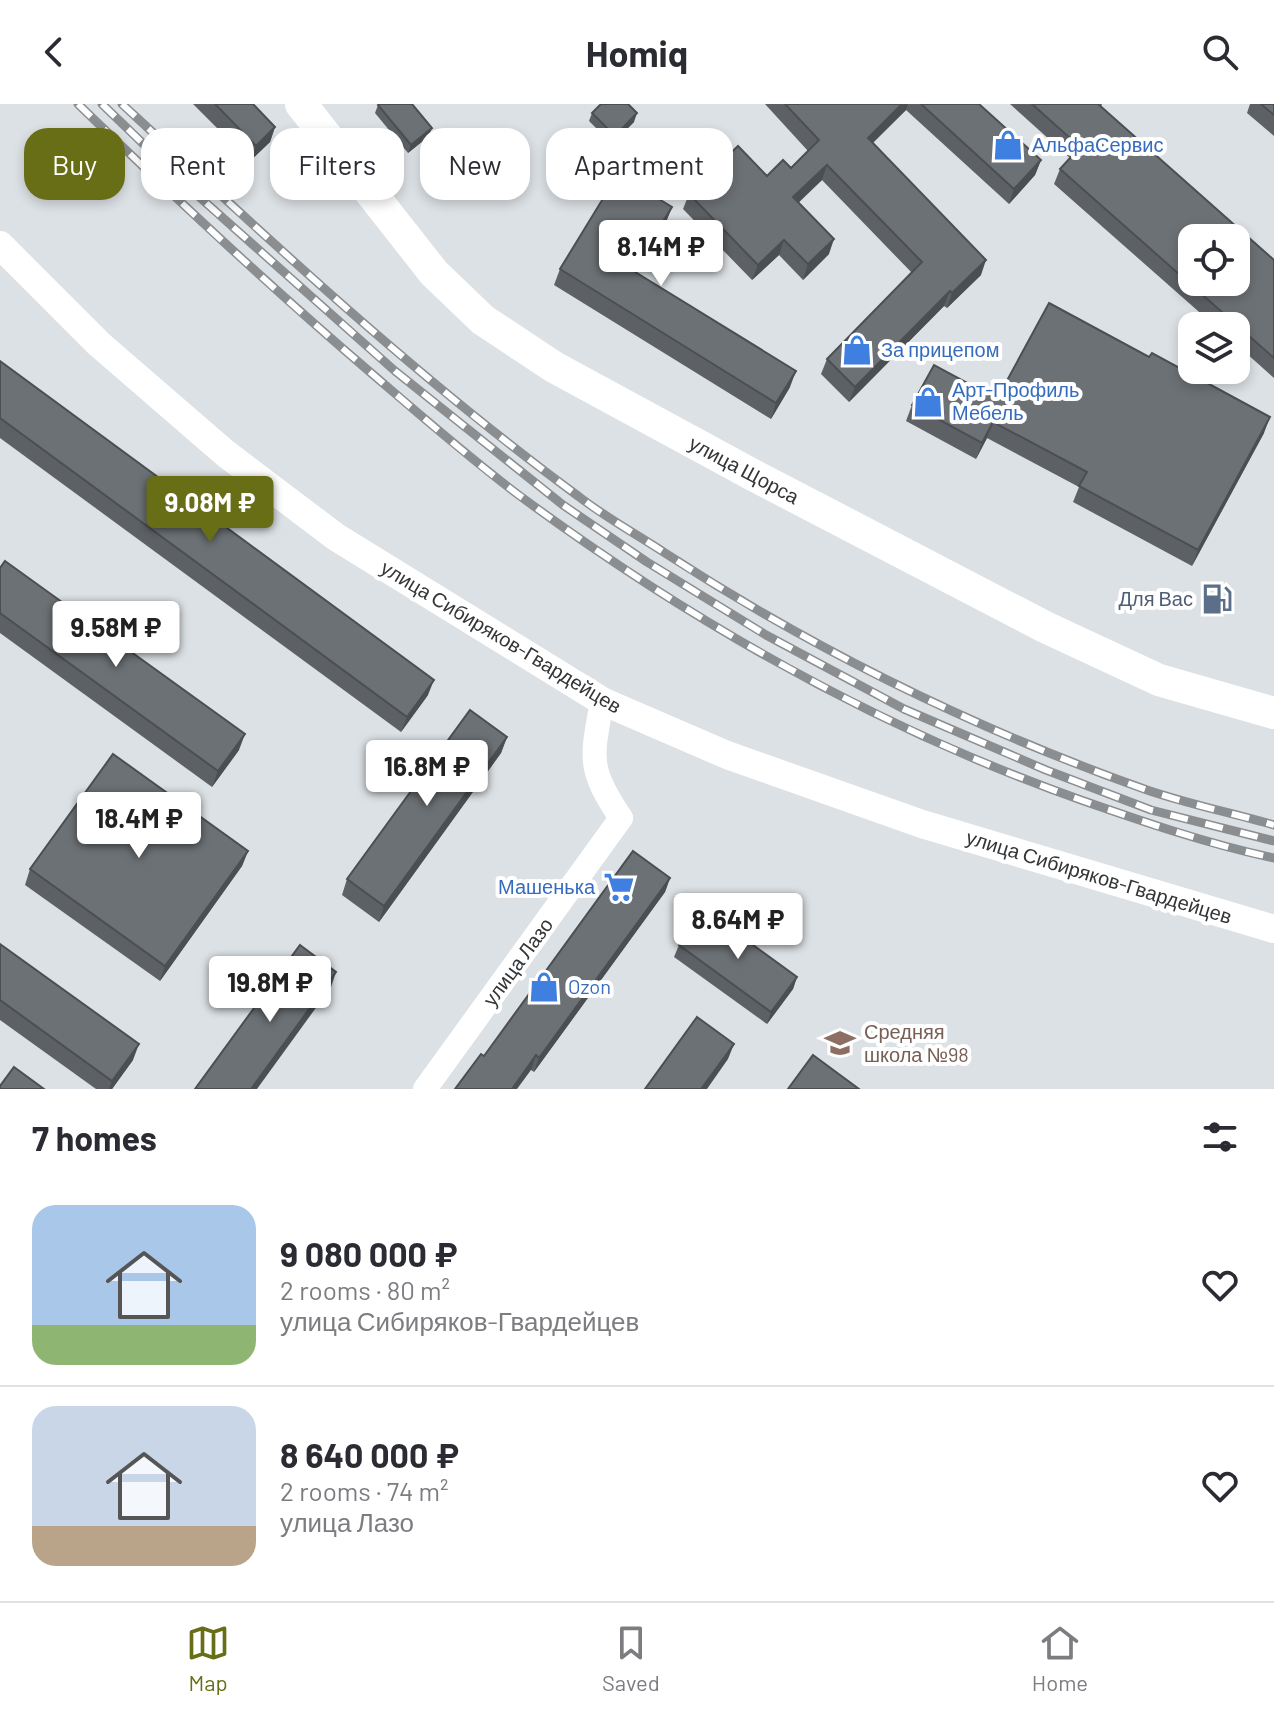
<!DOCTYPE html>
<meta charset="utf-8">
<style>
:root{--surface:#fff;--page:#f7f7f7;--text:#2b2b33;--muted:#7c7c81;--line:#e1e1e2;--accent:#676e15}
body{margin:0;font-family:Barlow,sans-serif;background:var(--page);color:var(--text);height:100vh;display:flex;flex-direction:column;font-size:30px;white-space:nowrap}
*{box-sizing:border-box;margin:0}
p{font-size:26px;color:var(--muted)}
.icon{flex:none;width:44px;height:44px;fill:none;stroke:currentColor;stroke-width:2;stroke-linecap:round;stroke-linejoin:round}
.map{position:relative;height:985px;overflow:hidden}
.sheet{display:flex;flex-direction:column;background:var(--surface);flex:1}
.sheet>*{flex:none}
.top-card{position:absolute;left:24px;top:24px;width:800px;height:72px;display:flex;gap:16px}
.buttons{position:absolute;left:1178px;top:120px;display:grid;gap:16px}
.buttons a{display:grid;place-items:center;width:72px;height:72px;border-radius:16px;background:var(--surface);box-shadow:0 4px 12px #0003;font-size:40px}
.price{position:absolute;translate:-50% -68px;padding:0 18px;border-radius:8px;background:#fff;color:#222;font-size:26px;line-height:52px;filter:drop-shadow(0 2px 4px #0008)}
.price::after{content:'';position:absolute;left:50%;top:48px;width:24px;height:18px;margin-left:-12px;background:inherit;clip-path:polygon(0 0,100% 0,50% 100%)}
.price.on{background:var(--accent);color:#fff}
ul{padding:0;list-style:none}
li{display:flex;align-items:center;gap:24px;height:200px;padding:0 32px}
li+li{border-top:2px solid var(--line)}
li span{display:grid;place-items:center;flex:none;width:224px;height:160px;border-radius:24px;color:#555}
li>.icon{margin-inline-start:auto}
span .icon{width:96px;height:96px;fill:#fffc;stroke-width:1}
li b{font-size:34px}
h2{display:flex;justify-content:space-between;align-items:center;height:96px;padding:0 32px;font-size:34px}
.tag{padding:0 28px;border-radius:24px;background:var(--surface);box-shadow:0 4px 12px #0003;font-size:28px;line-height:72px}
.tag.on{background:var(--accent);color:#fff}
header{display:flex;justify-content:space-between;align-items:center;height:104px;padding:0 32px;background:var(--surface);font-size:36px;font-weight:700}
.dock{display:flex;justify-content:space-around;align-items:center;height:112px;border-top:2px solid var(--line);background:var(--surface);font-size:22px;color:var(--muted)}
.dock a{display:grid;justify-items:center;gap:4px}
.dock .on{color:var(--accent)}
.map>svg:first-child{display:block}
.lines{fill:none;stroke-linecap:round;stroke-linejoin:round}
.minor{stroke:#fff;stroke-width:24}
.tertiary{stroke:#fff;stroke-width:28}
.secondary{stroke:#fff;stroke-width:32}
.rail-casing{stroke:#8a8e91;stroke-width:9}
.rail{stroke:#fff;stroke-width:6;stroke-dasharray:18;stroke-linecap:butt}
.wall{fill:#5d6165}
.shaded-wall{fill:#4c4f52}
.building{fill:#6c7175;stroke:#4c4f52;stroke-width:2;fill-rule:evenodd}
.labels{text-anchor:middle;stroke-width:8;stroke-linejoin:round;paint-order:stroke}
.shop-label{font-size:20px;fill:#366cbe;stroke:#fff;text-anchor:start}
.street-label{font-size:20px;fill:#333537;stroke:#fff}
.service-label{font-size:20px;fill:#4e5e75;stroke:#fff;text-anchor:end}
.education-label{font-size:20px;fill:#785e54;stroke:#fff;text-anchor:start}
</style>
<header><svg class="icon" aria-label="back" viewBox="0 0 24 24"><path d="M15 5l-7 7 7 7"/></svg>Homiq<svg class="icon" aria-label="search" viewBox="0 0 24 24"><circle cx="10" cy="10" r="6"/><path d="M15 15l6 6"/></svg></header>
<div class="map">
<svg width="1274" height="985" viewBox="0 0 1274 985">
<rect width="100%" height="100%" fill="#dce1e5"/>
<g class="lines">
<!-- minor -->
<path class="minor" d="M425,985L621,714C587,664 592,654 602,597"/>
<!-- tertiary -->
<polyline class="tertiary" points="0,141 99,240 225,349 336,433 602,597 727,651 922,720 1274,825"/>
<!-- secondary -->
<polyline class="secondary" points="301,0 434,169 483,216 554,263 753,371 1045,523 1159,576 1274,609"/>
<!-- rail casing -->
<g class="rail-casing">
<g id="rail">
<path d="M78,0C173,92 269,182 370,268C419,310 468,353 520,392C691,518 880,625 1081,696C1144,718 1208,740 1274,754"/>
<polyline points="102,0 187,82 395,267 563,401 647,458 766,531 904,605 1046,666 1151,706 1274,737"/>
<path d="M122,0C269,136 416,273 578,392C605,413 636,430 665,449C816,547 977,626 1147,686C1188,700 1232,709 1274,721"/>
</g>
</g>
<!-- rail -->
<use href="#rail" class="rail"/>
</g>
<!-- wall -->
<g class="wall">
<polygon points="193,0 253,0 275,23 270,38 250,57"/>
<polygon points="765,0 979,0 1041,56 1035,71 1009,100 906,6 873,39 981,171 947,204 944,202 849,298 821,270 827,255 912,169 822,76 798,98 829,150 803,176 779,151 752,176 683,105 689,90 767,72 791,64 808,47"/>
<polygon points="1010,0 1102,0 1101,3 1274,156 1274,274 1236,240 1236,222 1215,222 1054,80 1060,65 1070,54"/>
<polygon points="1250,0 1274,0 1274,32 1247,9"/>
<polygon points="378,1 429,32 408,49 375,9"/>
<polygon points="592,9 634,18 612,40 589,17"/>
<polygon points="672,103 666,118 635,168 790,283 771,315 554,181 560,165"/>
<polygon points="0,257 428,591 401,628 0,334"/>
<polygon points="997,295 1264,329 1192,462 1073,398 1079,383 987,334 976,355 906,317 912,301"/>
<polygon points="0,464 239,646 212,683 0,529"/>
<polygon points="507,633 501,649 379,818 342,791 347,775"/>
<polygon points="248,747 242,762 160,877 25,781 30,765"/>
<polygon points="670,774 665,788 534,968 531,966 484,952"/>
<polygon points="0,840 133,956 112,985 96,985 0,916"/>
<polygon points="679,841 797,873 793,885 767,920 674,853"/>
</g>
<!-- shaded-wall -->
<g class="shaded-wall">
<polygon points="902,0 908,0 906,6 862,49 868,34"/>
<polygon points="637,9 634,18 612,40 615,32"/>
<polygon points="275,23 270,38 250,57 256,42"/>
<polygon points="432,24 429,32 408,49 411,41"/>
<polygon points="1041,56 1035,71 1009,100 1014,85"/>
<polygon points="827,61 822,76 788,109 793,93"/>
<polygon points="672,103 666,118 627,182 632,166"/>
<polygon points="834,135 829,150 803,176 808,160"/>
<polygon points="784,136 779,151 752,176 758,161"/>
<polygon points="986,156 981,171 947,204 952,189"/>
<polygon points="950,187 944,202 849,298 855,283"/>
<polygon points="796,267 790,283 771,315 776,299"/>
<polygon points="1270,313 1264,329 1192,462 1198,446"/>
<polygon points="993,318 987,334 976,355 982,339"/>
<polygon points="434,576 428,591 401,628 407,613"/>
<polygon points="245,630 239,646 212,683 218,667"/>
<polygon points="507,633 501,649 379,818 384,802"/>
<polygon points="248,747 242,762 160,877 165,862"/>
<polygon points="670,774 665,788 534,968 539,954"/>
<polygon points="336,868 331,883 257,985 251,985"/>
<polygon points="797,873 793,885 767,920 771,908"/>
<polygon points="139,940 133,956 112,985 109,985 112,977"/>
<polygon points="734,940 728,955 707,985 701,985"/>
<polygon points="536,951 531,966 517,985 512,985"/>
</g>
<!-- building -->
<g class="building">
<polygon points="215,0 253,0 275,23 256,42"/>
<polygon points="379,0 412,0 432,24 411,41 378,1"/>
<polygon points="601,0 628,0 637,9 615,32 592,9"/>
<polygon points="785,0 902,0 868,34 986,156 952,189 950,187 855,283 827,255 922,158 827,61 793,93 834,135 808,160 784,136 758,161 689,90 738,42 767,72 783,56 791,64 819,36"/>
<polygon points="921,0 979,0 1041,56 1014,85"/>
<path d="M1032,0H1098L1274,156V254L1060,65L1080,43ZM1192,134H1236V178H1192Z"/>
<polygon points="1261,0 1274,0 1274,11"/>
<polygon points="618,70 672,103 632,166 796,267 776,299 560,165"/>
<polygon points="1049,199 1149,253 1152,249 1270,313 1198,446 1079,382 1087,368 993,318 982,339 912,301 934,261 997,295"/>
<polygon points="0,257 434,576 407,613 0,314"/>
<polygon points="5,457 245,630 218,667 0,509 0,464"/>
<polygon points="470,606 507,633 384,802 347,775"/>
<polygon points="113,650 248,747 165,862 30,765"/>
<polygon points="633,747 670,774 539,954 536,951 512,985 455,985 481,950 484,952"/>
<polygon points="705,806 797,873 771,908 679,841"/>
<polygon points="0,840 139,940 112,977 0,896"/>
<polygon points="300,841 336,868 251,985 195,985"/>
<polygon points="697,913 734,940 701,985 645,985"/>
<polygon points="813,951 859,985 788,985"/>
<polygon points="14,963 44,985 0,985 0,982"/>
</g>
<!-- icons -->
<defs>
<g id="shop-bare" transform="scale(2.4)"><path d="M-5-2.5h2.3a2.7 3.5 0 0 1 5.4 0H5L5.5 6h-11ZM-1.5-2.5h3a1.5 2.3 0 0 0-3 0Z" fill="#3f7fe0" stroke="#fff" stroke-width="2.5" paint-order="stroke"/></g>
<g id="fuel-bare" transform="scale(2.4)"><path d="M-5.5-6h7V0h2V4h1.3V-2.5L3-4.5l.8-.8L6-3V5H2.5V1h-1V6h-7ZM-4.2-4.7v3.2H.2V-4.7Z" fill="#5c6f8a" stroke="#fff" stroke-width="2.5" paint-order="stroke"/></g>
<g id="supermarket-bare" transform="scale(2.4)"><path d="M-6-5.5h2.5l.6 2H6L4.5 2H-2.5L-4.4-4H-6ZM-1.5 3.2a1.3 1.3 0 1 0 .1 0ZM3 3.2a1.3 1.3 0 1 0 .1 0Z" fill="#3f7fe0" stroke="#fff" stroke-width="2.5" paint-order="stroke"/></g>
<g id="school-bare" transform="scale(2.4)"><path d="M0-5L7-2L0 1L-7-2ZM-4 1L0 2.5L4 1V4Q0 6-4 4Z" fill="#8d6e63" stroke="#fff" stroke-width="2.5" paint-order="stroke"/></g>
</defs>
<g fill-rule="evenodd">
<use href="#shop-bare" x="1008" y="41"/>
<use href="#shop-bare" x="857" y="246"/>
<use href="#shop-bare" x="928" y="298"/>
<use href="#fuel-bare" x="1217" y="495"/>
<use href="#supermarket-bare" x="619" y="783"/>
<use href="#shop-bare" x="544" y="883"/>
<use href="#school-bare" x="840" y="939"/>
</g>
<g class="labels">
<!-- shop labels -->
<g class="shop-label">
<text x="1032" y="48">АльфаСервис</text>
<text x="881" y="253">За прицепом</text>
<text x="952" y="293">Арт-Профиль<tspan x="952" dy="23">Мебель</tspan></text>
<text x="595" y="790" text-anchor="end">Машенька</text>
<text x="568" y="890">Ozon</text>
</g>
<!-- street labels -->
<g class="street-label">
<text transform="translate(744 366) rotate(28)" y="7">улица Щорса</text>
<text transform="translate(501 533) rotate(31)" y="7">улица Сибиряков-Гвардейцев</text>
<text transform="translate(1099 773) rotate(17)" y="7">улица Сибиряков-Гвардейцев</text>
<text transform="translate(518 858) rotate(-54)" y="7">улица Лазо</text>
</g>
<!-- service labels -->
<g class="service-label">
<text x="1193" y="502">Для Вас</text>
</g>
<!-- education labels -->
<g class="education-label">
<text x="864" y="935">Средняя<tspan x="864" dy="23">школа №98</tspan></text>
</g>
</g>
</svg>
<div class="buttons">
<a><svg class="icon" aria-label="locate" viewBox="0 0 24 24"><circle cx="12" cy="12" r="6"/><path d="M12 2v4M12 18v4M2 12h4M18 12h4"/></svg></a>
<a><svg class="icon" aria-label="layers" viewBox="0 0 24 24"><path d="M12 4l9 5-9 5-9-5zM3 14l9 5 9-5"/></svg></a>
</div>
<b class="price" style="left:661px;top:184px">8.14M ₽</b>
<b class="price on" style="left:210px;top:440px">9.08M ₽</b>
<b class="price" style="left:116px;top:565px">9.58M ₽</b>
<b class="price" style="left:427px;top:704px">16.8M ₽</b>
<b class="price" style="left:139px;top:756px">18.4M ₽</b>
<b class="price" style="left:738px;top:857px">8.64M ₽</b>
<b class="price" style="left:270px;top:920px">19.8M ₽</b>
<div class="top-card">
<a class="tag on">Buy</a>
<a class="tag">Rent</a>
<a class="tag">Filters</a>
<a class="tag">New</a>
<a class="tag">Apartment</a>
</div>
</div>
<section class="sheet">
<h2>7 homes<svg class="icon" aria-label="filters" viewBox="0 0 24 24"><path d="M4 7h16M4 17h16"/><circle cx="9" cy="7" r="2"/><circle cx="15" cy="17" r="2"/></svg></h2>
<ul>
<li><span style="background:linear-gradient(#a9c7e8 75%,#8fb573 0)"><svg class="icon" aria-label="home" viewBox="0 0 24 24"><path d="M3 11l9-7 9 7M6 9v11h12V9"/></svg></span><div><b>9 080 000 ₽</b><p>2 rooms · 80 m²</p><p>улица Сибиряков-Гвардейцев</p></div><svg class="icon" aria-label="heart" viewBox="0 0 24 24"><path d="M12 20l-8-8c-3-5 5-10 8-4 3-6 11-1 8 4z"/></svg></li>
<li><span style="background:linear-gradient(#c9d6e8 75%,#b9a48a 0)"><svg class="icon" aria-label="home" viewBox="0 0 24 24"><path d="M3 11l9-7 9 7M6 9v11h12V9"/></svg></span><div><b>8 640 000 ₽</b><p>2 rooms · 74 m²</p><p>улица Лазо</p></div><svg class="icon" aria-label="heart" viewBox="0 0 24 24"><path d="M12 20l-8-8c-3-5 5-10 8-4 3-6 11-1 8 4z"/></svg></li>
</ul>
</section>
<nav class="dock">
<a class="on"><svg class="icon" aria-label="map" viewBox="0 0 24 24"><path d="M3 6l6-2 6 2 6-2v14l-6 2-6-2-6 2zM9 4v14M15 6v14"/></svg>Map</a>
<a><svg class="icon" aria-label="saved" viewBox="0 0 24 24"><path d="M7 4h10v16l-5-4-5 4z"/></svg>Saved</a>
<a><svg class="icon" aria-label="home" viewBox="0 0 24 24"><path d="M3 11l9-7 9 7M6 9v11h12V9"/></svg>Home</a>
</nav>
